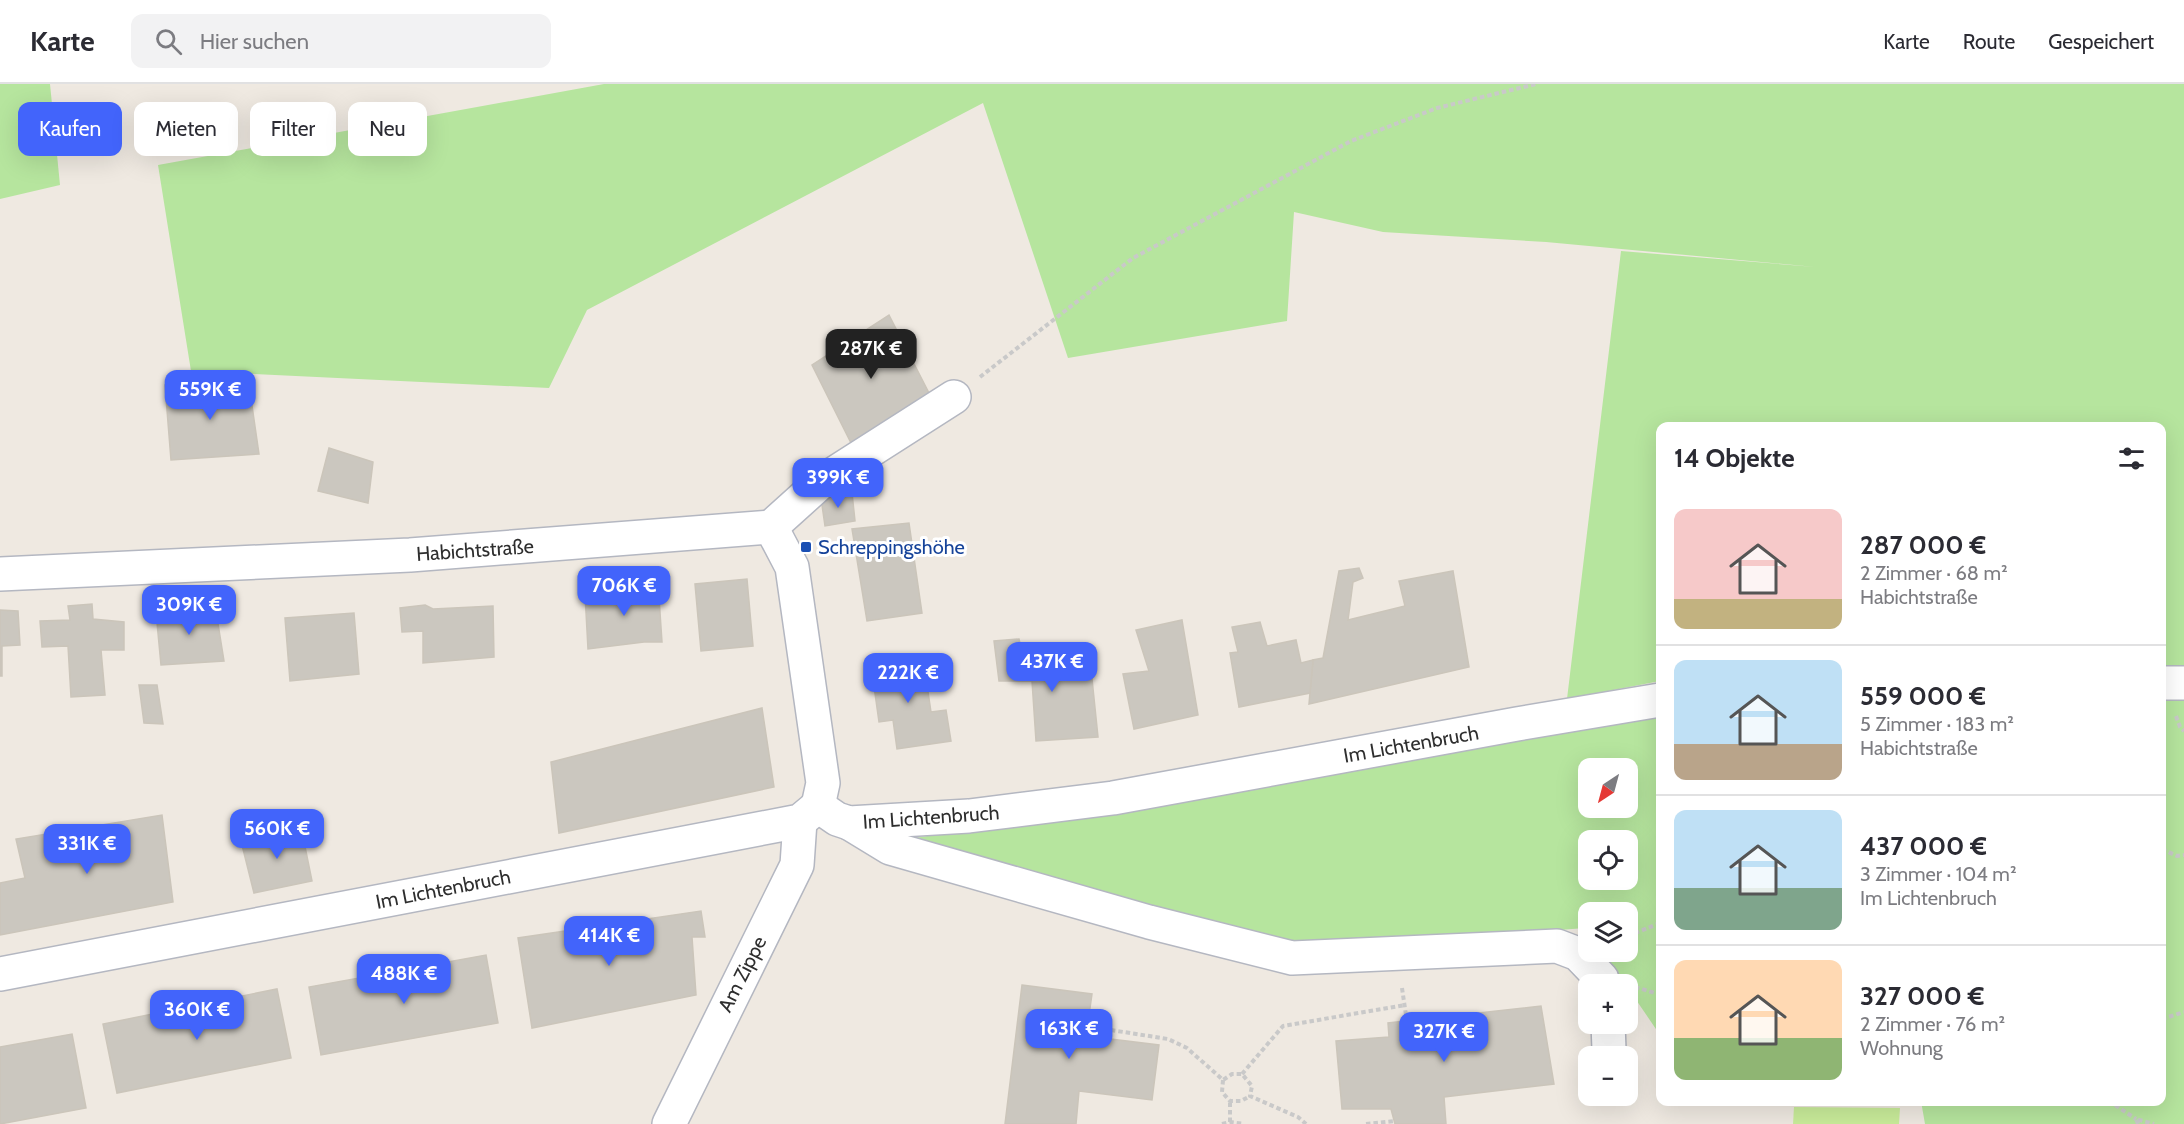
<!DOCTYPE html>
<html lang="de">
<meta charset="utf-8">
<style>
:root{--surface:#fff;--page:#f2f2f3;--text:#2b2b33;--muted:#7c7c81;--line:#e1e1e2;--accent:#4264fb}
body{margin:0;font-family:Cabin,sans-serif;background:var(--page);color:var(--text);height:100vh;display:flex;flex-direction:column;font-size:22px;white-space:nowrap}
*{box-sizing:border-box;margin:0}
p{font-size:20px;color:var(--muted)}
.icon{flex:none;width:33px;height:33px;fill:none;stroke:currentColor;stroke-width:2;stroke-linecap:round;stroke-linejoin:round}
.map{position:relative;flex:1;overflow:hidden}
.panel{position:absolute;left:1656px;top:338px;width:510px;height:684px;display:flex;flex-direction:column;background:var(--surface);border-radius:12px;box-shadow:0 6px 24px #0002}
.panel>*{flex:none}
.banner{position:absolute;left:18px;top:18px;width:570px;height:54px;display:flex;gap:12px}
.needle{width:39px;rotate:216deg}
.buttons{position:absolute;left:1578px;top:674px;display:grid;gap:12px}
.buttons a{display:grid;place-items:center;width:60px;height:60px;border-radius:12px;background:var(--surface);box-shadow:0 6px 24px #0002;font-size:30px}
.price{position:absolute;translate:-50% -51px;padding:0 14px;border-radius:12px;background:var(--accent);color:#fff;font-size:20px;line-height:39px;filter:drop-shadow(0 2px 3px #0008)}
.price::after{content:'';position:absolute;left:50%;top:36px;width:18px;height:14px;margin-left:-9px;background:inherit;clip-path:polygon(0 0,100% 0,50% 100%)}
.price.active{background:#222;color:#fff}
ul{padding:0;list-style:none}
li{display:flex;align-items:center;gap:18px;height:150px;padding:0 18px}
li+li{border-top:2px solid var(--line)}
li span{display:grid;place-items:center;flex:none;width:168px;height:120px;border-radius:12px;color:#555}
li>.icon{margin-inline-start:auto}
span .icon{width:72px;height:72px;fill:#fffc;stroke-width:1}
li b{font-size:26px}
h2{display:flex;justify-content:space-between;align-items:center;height:72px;padding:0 18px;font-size:26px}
.pill{padding:0 21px;border-radius:12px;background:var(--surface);box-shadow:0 6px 24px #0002;font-size:21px;line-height:54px}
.pill.active{background:var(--accent);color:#fff}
header{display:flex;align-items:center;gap:36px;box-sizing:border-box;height:84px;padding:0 30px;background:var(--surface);border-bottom:2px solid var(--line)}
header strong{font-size:28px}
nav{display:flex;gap:33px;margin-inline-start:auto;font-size:21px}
.search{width:420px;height:54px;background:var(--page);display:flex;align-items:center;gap:15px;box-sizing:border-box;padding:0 21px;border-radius:12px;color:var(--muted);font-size:22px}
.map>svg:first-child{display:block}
.green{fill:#b6e59e;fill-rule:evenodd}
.pitch{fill:#c9ec9a}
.building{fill:#cbc7bf;stroke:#cbc5ba;stroke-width:1.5}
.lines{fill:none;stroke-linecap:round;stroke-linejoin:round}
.minor-casing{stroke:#b4b7c1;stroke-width:36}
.path{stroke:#c9c9c9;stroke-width:4;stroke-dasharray:4.5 3;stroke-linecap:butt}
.minor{stroke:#fff;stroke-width:33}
.transit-dot{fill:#1a4fb4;stroke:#fff;stroke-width:2}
.labels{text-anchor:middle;stroke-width:6;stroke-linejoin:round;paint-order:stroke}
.transit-label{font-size:20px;fill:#164399;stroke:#fff;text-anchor:start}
.street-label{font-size:20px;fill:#2e2e2e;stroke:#fff}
</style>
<header>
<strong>Karte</strong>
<div class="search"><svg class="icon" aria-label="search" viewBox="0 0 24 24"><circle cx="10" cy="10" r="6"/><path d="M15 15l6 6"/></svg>Hier suchen</div>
<nav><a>Karte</a><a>Route</a><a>Gespeichert</a></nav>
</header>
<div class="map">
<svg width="2184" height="1040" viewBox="0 0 2184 1040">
<rect width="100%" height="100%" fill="#efe9e1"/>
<!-- green -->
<g class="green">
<polygon points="0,0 50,0 60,101 0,115"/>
<polygon points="604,0 2184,0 2184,583 2162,583 2162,342 1660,342 1660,597 1567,615 1621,167 1815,183 1546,158 1383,148 1294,128 1287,237 1068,274 983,19 587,226 549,304 191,287 158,81"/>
<polygon points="2162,613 2184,613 2184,1040 1925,1040 1921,1017 2162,1017"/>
<path d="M1660,630V951L1628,904V900H1625L1601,867H1628V828H1588V849L1585,844L1375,860L1293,863L895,757L1298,695ZM1588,684H1628V723H1588ZM1588,756H1628V795H1588Z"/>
</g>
<!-- pitch -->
<polygon class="pitch" points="1794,1023 1900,1024 1899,1040 1793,1040"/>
<!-- building -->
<g class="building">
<polygon points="889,231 931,313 852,361 812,281"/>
<polygon points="165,301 249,301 259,370 171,376"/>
<polygon points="329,364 373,378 368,419 318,407"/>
<polygon points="852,409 855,437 825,442 821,414"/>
<polygon points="909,439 922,529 867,537 852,445"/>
<polygon points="1359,484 1363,494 1353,498 1348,536 1405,522 1399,497 1453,487 1469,583 1309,620 1313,576 1323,574 1339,487"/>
<polygon points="747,495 753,562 701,567 695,500"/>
<polygon points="658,499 662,558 644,558 588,565 585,510"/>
<polygon points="92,520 93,535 124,538 124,566 101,566 105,611 71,613 68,562 42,563 40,537 70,536 68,522"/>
<polygon points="215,521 224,577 161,581 156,528"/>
<polygon points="425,521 433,525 493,522 494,573 423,579 423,547 402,548 400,524"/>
<polygon points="0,526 18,527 20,561 2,562 2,592 0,592"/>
<polygon points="354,529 359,590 290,597 285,534"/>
<polygon points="1182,536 1198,631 1134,645 1123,590 1149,587 1136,546"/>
<polygon points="1260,538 1267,562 1296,556 1301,579 1313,576 1310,609 1239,623 1230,569 1238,568 1232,543"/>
<polygon points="1019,555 1024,578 1069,577 1070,587 1091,585 1098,653 1036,657 1032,597 999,597 994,557"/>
<polygon points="923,574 931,628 946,626 951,657 897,665 893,636 879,638 871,581"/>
<polygon points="139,601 157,601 163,640 144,639"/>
<polygon points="762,624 774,703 559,749 551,678"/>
<polygon points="162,731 173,818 0,851 0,799 25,794 16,755"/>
<polygon points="301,743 312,797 254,809 241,757"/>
<polygon points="701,827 705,853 692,853 696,911 532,944 518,854"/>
<polygon points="486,871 498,939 321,971 309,903"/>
<polygon points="1022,901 1092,910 1086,952 1159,961 1152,1016 1079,1007 1076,1040 1005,1040"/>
<polygon points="277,905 291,974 117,1009 103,940"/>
<polygon points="1541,922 1554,1000 1444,1013 1446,1040 1395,1040 1391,1025 1342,1025 1336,957 1389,953 1388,939"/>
<polygon points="72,950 86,1024 0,1040 0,963"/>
</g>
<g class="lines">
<!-- minor casing -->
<g class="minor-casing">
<g id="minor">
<polyline points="771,443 792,483 823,699 818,722"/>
<polyline points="771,443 821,398 954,313"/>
<polyline points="0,490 410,471 771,443"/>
<polyline points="2162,599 2184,599"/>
<polyline points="818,722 837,735 849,739 969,732 1113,714 1517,640 1660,616"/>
<polyline points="849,739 890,764 1149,838 1292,874 1557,862 1578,870 1602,895 1603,900"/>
<polyline points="0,890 800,737 818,722"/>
<polyline points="1608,939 1609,966"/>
<polyline points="669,1040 797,781 800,737"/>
</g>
</g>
<!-- path -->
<g class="path">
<polyline points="980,293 1133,174 1351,57 1437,24 1536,0"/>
<polyline points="2176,632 2180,643 2184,647"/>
<polyline points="2162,765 2177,772 2184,771"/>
<polyline points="1628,852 1660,839"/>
<polyline points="1635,903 1655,909 1660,908"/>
<polyline points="1402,904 1407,938"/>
<polyline points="2162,935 2184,928"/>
<polyline points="1095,953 1098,944 1168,955 1187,964 1223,996 1232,990 1242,990 1252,1002 1250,1012 1298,1033 1306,1040"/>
<polyline points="1242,990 1283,942 1405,921"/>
<polyline points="1223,996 1222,1008 1230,1017 1241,1017 1250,1012"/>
<polyline points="2109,1017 2136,1035"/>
<polyline points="1230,1038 1230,1017"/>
<polyline points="1222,1040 1230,1038 1244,1040"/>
<polyline points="1366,1040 1395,1037"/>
<polyline points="2138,1040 2136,1035 2154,1040"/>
</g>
<!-- minor -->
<use href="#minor" class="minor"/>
</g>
<!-- markers -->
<rect class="transit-dot" x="800" y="457" width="12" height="12" rx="3"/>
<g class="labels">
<!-- transit labels -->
<g class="transit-label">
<text x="818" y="470">Schreppingshöhe</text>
</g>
<!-- street labels -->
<g class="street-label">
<text transform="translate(475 466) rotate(-4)" y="7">Habichtstraße</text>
<text transform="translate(1411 660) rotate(-10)" y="7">Im Lichtenbruch</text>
<text transform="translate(931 733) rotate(-4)" y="7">Im Lichtenbruch</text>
<text transform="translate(443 805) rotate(-11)" y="7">Im Lichtenbruch</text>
<text transform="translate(742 890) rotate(-63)" y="7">Am Zippe</text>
</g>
</g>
</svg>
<div class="buttons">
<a><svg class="needle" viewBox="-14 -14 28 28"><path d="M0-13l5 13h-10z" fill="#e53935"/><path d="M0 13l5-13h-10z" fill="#7c7c81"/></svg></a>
<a><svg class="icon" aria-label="locate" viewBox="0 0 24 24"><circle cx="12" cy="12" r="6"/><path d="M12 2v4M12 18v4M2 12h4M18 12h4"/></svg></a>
<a><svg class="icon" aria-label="layers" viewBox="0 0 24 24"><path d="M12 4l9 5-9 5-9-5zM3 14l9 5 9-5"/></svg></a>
<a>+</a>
<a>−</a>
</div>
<b class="price active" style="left:871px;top:296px">287K €</b>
<b class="price" style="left:210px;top:337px">559K €</b>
<b class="price" style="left:838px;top:425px">399K €</b>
<b class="price" style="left:624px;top:533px">706K €</b>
<b class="price" style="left:189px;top:552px">309K €</b>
<b class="price" style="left:1052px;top:609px">437K €</b>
<b class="price" style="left:908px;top:620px">222K €</b>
<b class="price" style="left:277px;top:776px">560K €</b>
<b class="price" style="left:87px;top:791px">331K €</b>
<b class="price" style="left:609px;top:883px">414K €</b>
<b class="price" style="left:404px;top:921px">488K €</b>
<b class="price" style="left:197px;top:957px">360K €</b>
<b class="price" style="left:1069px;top:976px">163K €</b>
<b class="price" style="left:1444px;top:979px">327K €</b>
<div class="banner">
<a class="pill active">Kaufen</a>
<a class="pill">Mieten</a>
<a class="pill">Filter</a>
<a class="pill">Neu</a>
</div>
<section class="panel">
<h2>14 Objekte<svg class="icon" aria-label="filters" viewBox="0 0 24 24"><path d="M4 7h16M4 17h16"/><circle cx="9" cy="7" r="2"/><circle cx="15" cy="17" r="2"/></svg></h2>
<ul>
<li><span style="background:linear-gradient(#f6c9c9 75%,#c2b280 0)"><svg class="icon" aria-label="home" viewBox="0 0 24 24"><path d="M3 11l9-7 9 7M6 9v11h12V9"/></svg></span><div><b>287 000 €</b><p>2 Zimmer · 68 m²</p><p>Habichtstraße</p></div></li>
<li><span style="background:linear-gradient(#bfe0f5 70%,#b9a48a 0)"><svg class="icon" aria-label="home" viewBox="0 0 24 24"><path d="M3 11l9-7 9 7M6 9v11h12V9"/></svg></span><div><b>559 000 €</b><p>5 Zimmer · 183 m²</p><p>Habichtstraße</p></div></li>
<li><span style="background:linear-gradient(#bfe0f5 65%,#7fa58c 0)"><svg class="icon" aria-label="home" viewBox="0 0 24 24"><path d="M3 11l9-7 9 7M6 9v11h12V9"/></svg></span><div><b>437 000 €</b><p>3 Zimmer · 104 m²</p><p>Im Lichtenbruch</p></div></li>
<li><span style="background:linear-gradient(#ffd9b3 65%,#8fb573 0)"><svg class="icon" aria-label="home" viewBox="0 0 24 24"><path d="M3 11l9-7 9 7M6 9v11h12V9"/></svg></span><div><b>327 000 €</b><p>2 Zimmer · 76 m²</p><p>Wohnung</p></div></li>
</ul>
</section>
</div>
